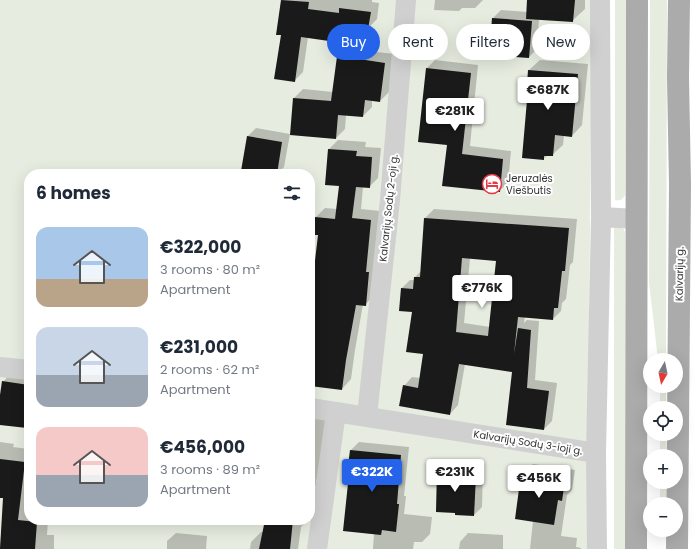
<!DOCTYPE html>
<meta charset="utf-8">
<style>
:root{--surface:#fff;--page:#f2f2f3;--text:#1f2937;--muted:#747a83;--accent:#2563eb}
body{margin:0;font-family:Poppins,sans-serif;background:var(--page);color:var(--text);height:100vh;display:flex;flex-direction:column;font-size:15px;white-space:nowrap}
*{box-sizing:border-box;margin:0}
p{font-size:13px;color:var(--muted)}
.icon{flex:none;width:22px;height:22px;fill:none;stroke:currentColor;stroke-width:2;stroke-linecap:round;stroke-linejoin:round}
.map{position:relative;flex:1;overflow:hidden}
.side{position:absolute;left:24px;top:169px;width:291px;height:356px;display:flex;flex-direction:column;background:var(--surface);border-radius:16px;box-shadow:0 4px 16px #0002}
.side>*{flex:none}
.hud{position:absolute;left:327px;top:24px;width:308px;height:36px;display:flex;gap:8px}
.needle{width:26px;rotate:189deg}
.tools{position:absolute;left:643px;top:353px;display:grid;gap:8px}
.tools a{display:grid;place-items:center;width:40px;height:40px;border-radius:50%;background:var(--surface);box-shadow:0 4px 16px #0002;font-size:20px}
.price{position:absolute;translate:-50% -34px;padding:0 9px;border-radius:4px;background:#fff;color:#222;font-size:13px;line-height:26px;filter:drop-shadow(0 1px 2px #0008)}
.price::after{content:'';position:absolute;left:50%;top:24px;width:12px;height:9px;margin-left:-6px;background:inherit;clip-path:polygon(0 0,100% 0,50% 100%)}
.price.on{background:var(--accent);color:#fff}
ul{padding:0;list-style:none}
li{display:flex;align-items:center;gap:12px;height:100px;padding:0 12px}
li span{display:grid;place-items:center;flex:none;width:112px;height:80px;border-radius:12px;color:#555}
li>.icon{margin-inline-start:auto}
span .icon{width:48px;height:48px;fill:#fffc;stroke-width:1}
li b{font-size:17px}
h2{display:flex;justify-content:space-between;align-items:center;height:48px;padding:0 12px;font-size:17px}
.tag{padding:0 14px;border-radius:18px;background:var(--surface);box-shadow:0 4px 16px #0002;font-size:14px;line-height:36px}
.tag.on{background:var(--accent);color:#fff}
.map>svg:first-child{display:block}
.green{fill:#e6ecdf;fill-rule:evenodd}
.shadow{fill:#0003;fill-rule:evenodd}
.building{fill:#1a1a1a;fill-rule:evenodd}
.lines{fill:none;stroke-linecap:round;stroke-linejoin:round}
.minor{stroke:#d0d0d0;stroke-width:20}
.major{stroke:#ababab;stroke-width:22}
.labels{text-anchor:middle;stroke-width:4;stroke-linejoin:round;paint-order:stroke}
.poi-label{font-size:10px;fill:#333;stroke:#fff;text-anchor:start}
.street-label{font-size:10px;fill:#333;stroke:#fff}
</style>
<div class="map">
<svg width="695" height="549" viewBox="0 0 695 549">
<rect width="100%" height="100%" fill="#fff"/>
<!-- green -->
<g class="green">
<path d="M0,0H592L589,341L591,549H0ZM29,174H310V520H29Z"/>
<path d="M615,0H626L625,195C622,200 620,201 615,200Z"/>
<polygon points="650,0 667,0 666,360 658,360 649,282"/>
<polygon points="614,226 623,228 625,232 625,549 614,549"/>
<rect x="660" y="386" width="6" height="22"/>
<rect x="660" y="434" width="6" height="22"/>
<rect x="660" y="482" width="6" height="22"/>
</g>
<!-- shadow -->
<g class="shadow">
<polygon points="282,0 372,0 372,2 379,3 377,19 371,25 368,51 394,54 389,92 380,101 372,100 372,107 363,116 346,115 345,129 336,138 294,98 303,89 333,92 339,48 337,41 308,37 303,72 294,81 282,34 278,34"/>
<polygon points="435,0 483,0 475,8 462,8 459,11 434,10"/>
<polygon points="528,0 585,0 585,9 572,21 539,19 537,49 529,57 493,18 501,10 527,12"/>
<polygon points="435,60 478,65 470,146 511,151 508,183 499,191 448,144 419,141 427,68"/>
<polygon points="540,60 588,64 582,125 572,136 564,135 563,145 552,155 548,155 543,159 528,99 527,99 529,70"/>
<polygon points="256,128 290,134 284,167 277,174 268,174 247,137"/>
<polygon points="338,140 366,142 365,147 381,148 378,178 369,187 363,187 361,209 380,211 374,295 365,305 363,304 355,350 351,379 342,389 310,385 310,312 319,234 316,217 325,208 337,209 340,185 326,184 329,149"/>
<path d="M434,209L577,219L573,262L570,265L566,299L562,303L561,311L553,319L525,316L524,323L527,320L539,321L535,380L557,383L552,421L544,429L514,371L465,364L458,405L450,414L404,386L412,377L420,378L425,353L413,311L402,288L410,280H415V277L421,271L425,218ZM470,258L497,260L490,327L464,323Z"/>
<polygon points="11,373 29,376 29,427 0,424 0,403 3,382"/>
<polygon points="310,411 328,414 310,518"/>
<polygon points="0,442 14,444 13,447 29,449 29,520 48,520 47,535 54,535 54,549 0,549 4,497 0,497"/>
<polygon points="359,442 409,447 404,496 406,496 404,514 432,517 430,534 422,542 414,542 413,549 373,549 374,533 350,473 349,473 351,450"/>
<polygon points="446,461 465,461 465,467 483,468 482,507 474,515 456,512 437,511 438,469"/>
<polygon points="533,464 575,470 572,490 567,495 561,536 577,538 576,547 581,548 581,549 530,549 533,521 522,474"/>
<polygon points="192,520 225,520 222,523"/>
<polygon points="266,520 308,520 301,527 298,549 250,549 251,542 261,532 263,532"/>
<polygon points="176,533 207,536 206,549 167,549 167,541"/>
<polygon points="468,533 503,535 503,549 459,549 460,542"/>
</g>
<!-- building -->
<g class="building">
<polygon points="281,0 309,2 308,9 339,13 339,8 371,12 368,29 363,28 359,59 385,63 380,102 365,100 363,117 338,115 336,139 290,135 293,98 331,101 338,49 336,48 336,42 301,37 295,82 274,79 281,35 276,35"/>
<polygon points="527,0 575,0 573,22 526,19"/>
<polygon points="492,18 532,21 529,58 489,55"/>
<polygon points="426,68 471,73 462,154 503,159 500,192 442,186 447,145 418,142"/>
<polygon points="528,70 578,74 572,137 555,135 553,156 544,156 544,160 522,158 527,100 526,100"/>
<polygon points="247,136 282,142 277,174 261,174 241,171"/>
<polygon points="328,149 357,151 356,156 372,157 370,188 356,187 352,218 371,220 366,272 369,272 366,306 356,305 346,360 342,390 310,386 310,303 318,235 313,235 315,217 335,219 339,186 325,185"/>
<path d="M424,218L569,228L565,271H562L558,308H554L553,320L518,317L514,354L518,328L531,330L527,388L549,391L544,430L506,425L512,372L459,364L450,415L399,406L403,385L418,388L423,354L406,352L412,312L399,311L401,288L413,289L414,277H420ZM462,258L496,261L488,336L456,332Z"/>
<polygon points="2,381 29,385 29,414 27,428 0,425 0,395"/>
<polygon points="350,450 401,455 397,504 399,504 396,532 382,530 381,535 343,531 349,474 347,474"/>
<polygon points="0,459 25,462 18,520 37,522 35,549 0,549 3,498 0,498"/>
<polygon points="437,469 457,469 457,475 476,476 474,516 455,515 455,513 436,512"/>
<polygon points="521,474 565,480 562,501 558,500 554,525 515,519"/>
<polygon points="265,520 293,520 290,549 259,549"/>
</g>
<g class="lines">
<!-- minor -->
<g class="minor">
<polyline points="600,0 601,217"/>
<polyline points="0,367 29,370"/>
<polyline points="310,408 596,453 601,217 637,219"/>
<polyline points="367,416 390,200 406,0"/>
<polyline points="596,453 597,549"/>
<polyline points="317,549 336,412"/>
</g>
<!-- major -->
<g class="major">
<polyline points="636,549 637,0"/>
<polyline points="677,549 680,184 678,78 679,0"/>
</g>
</g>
<!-- icons -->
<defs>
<g id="hotel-ring" transform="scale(1)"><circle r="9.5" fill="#fff" stroke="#e63946" stroke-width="1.5"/><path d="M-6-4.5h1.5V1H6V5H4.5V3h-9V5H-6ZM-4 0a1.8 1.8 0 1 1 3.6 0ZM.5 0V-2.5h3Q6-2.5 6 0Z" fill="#e63946"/></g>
</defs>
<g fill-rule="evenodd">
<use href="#hotel-ring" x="492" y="184"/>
</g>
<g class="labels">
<!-- poi labels -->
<g class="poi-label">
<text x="506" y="182">Jeruzalės<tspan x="506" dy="12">Viešbutis</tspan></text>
</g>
<!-- street labels -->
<g class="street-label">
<text transform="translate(388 208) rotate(-84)" y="4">Kalvarijų Sodų 2-oji g.</text>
<text transform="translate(679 274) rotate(-89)" y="4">Kalvarijų g.</text>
<text transform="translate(528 442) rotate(9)" y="4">Kalvarijų Sodų 3-ioji g.</text>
</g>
</g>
</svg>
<div class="tools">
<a><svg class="needle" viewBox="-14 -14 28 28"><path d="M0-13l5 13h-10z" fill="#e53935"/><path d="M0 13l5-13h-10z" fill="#747a83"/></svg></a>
<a><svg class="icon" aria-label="locate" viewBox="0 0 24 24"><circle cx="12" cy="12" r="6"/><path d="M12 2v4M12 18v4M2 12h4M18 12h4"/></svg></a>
<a>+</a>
<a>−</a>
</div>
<b class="price" style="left:548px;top:111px">€687K</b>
<b class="price" style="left:455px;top:132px">€281K</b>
<b class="price" style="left:482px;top:309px">€776K</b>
<b class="price on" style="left:372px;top:493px">€322K</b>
<b class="price" style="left:455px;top:493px">€231K</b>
<b class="price" style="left:539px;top:499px">€456K</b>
<div class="hud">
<a class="tag on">Buy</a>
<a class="tag">Rent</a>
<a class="tag">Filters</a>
<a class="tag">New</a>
</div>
<section class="side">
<h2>6 homes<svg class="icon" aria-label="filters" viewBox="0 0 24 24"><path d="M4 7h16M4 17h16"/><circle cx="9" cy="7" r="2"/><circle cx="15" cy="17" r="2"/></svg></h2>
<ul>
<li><span style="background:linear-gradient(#a9c7e8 65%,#b9a48a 0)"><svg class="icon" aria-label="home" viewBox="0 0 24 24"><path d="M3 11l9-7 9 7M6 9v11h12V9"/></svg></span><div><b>€322,000</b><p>3 rooms · 80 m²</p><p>Apartment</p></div></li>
<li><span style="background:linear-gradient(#c9d6e8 60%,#9aa5b1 0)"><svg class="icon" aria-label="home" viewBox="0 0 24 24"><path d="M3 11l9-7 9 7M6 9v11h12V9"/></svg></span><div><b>€231,000</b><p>2 rooms · 62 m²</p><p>Apartment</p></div></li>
<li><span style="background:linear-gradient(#f6c9c9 60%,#9aa5b1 0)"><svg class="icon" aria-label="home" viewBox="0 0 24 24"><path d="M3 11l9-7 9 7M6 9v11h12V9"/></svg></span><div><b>€456,000</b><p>3 rooms · 89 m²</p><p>Apartment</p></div></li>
</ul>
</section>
</div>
